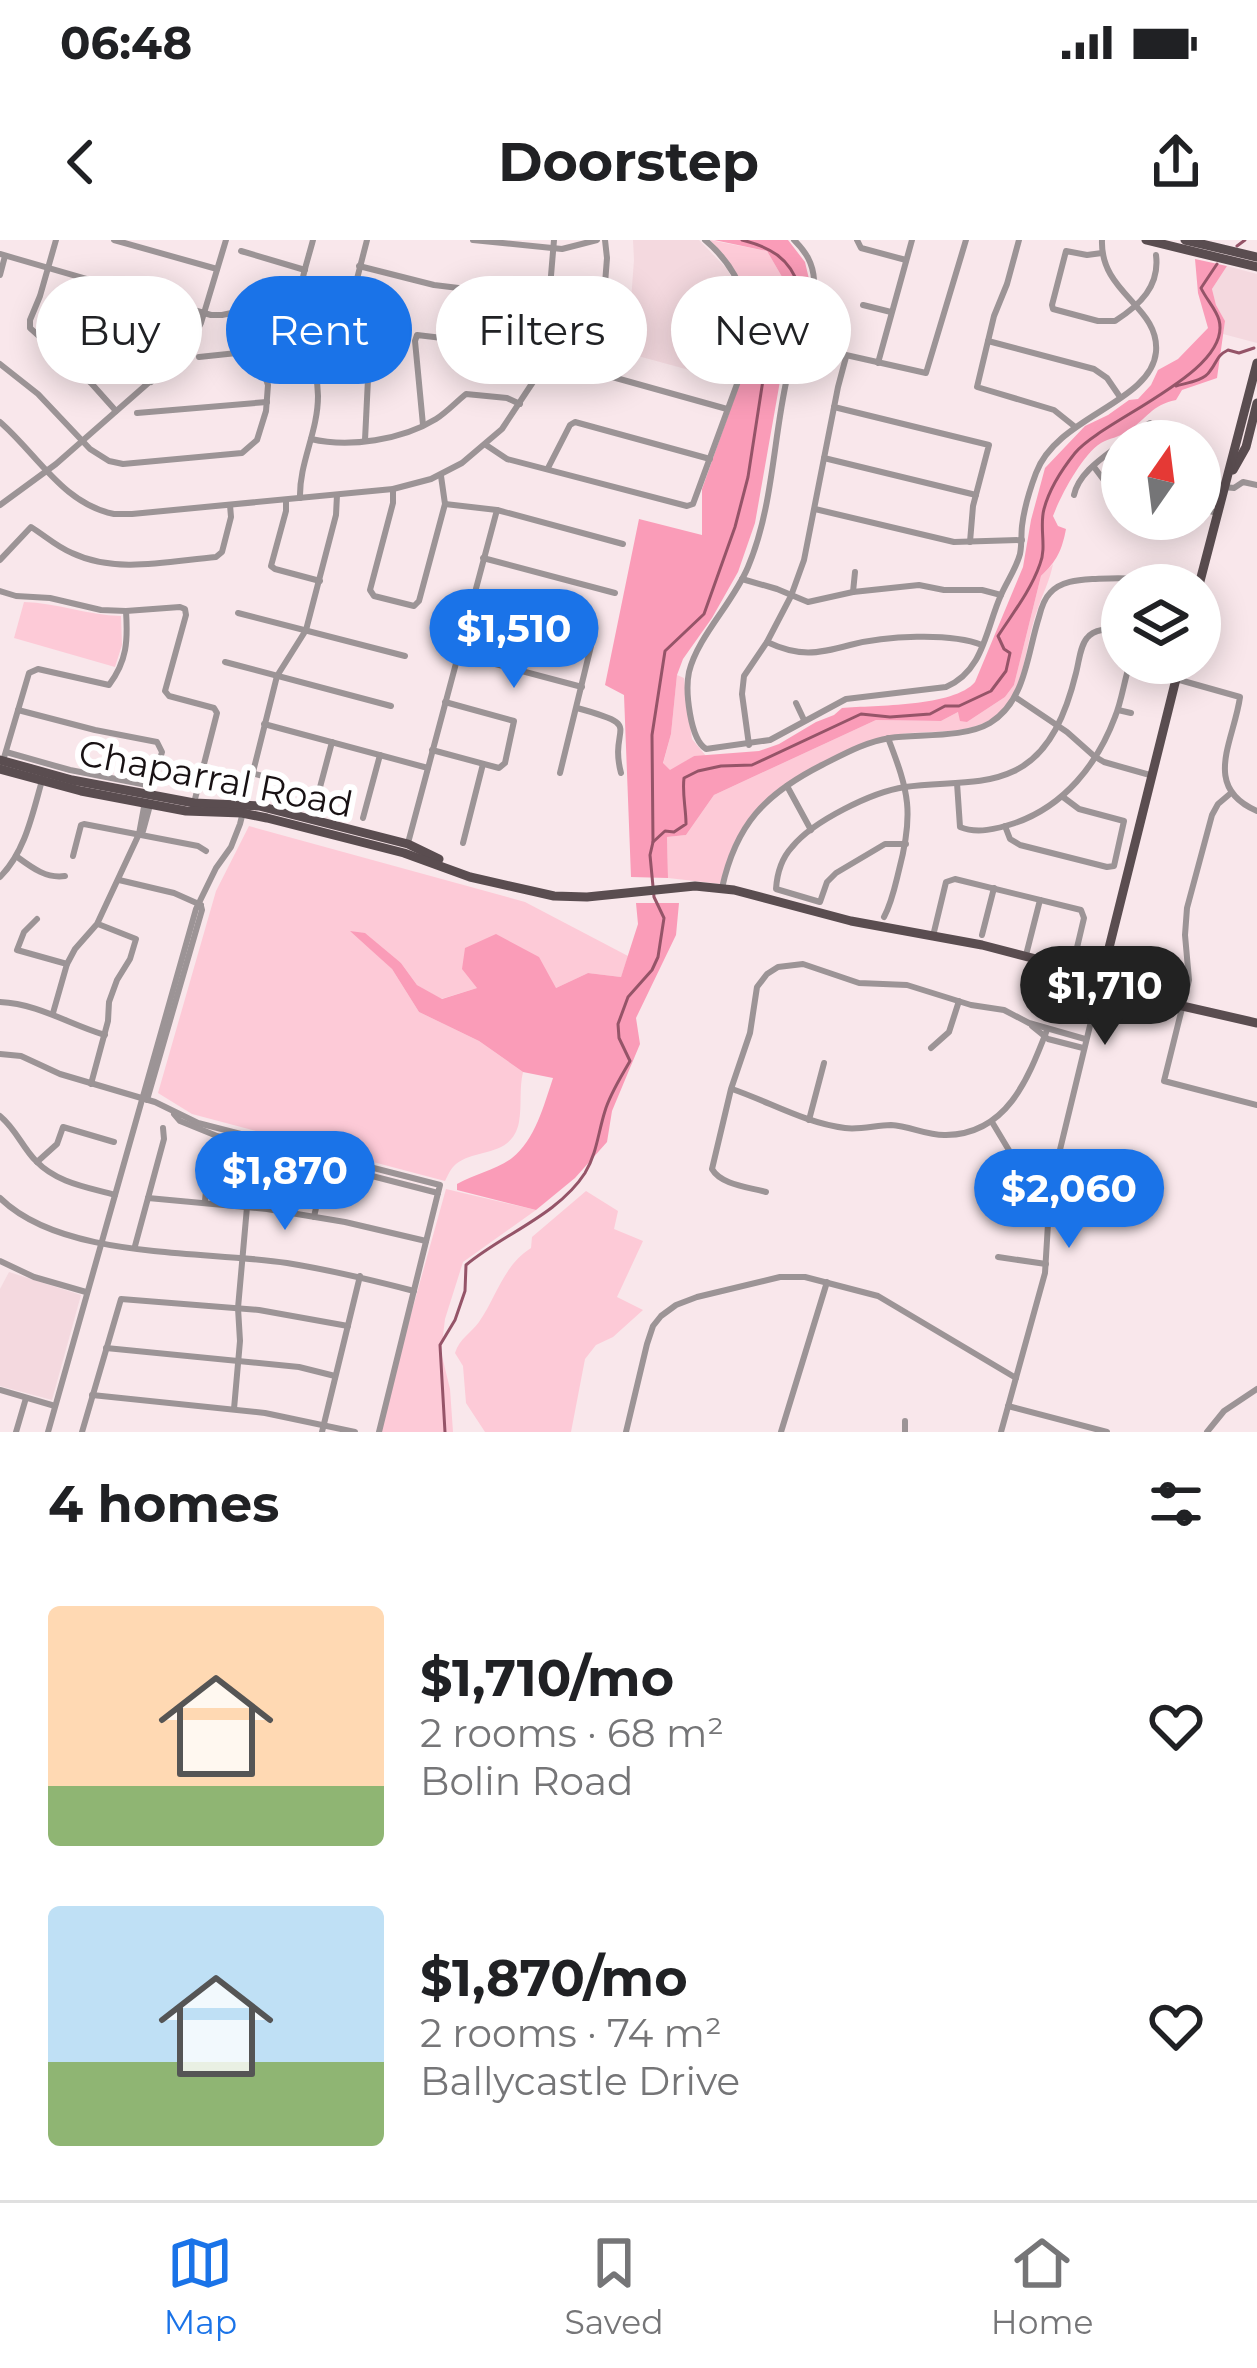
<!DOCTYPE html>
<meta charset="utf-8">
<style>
:root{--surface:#fff;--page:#f2f2f2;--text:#202124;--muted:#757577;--line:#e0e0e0;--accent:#1a73e8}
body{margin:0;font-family:Montserrat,sans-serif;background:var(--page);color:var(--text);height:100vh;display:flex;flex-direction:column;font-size:45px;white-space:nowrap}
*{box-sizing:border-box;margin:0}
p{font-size:39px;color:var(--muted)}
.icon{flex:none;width:66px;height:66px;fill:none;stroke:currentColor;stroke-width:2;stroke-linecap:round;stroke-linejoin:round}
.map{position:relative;height:1192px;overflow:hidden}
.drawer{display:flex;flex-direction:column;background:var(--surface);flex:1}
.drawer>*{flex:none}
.banner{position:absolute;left:36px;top:36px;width:1185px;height:108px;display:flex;gap:24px}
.needle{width:78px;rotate:14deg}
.buttons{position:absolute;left:1101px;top:180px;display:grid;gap:24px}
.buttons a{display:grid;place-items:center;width:120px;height:120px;border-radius:50%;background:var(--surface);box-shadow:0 6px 30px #0003;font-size:60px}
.price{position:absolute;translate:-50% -102px;padding:0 27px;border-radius:42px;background:var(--accent);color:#fff;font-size:39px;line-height:78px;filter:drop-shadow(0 3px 6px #0008)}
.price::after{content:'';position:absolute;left:50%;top:72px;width:36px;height:27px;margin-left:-18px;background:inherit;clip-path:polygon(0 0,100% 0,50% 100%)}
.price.selected{background:#222;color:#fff}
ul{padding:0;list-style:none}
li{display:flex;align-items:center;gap:36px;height:300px;padding:0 48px}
li span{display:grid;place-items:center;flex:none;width:336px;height:240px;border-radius:12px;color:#555}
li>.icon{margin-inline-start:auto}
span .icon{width:144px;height:144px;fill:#fffc;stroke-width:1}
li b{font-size:51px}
h2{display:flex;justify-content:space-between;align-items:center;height:144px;padding:0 48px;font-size:51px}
.chip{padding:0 42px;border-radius:54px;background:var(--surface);box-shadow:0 6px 30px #0003;font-size:42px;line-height:108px}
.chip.selected{background:var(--accent);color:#fff}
.status{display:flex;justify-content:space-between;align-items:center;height:84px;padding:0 60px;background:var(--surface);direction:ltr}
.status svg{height:33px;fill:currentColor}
header{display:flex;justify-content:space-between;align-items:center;height:156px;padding:0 48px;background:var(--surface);font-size:54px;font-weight:700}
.menu{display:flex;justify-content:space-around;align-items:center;height:168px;border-top:3px solid var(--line);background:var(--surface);font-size:33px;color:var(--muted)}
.menu a{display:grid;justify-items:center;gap:6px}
.menu .selected{color:var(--accent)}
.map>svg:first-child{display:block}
.built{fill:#f4d9df}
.green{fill:#fdcad7}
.forest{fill:#fa9cb8}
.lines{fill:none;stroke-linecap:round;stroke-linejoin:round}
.stream{stroke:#955468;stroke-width:3}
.minor{stroke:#9c9496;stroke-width:6}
.major{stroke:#5a4d50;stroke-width:9}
.labels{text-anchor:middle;stroke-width:12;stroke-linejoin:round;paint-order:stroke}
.street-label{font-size:36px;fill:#181113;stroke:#fff}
</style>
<div class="status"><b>06:48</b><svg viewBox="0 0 49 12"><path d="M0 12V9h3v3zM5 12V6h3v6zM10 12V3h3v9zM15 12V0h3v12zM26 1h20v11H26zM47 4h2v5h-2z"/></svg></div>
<header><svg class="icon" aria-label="back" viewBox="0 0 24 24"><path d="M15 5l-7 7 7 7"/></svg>Doorstep<svg class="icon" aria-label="share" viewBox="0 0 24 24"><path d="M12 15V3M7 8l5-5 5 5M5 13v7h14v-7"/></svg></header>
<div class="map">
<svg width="1257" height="1192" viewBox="0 0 1257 1192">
<rect width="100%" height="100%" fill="#f9e7eb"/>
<!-- built -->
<g class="built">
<polygon points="633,0 699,0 727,29 739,52 745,76 742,115 733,142 627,113 634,20"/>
<polygon points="1227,26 1257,34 1257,103 1223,94 1225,81 1216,65 1212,49"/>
<polygon points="9,1032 81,1055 52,1160 0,1146 0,1049"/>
</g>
<!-- green -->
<g class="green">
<path d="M710,0L767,11L785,42L757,137L754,136V119L749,117C757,65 745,38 710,0Z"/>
<path d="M1053,324C1050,340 1043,353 1038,368C1025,401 1027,445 1000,472C972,500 920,487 884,497C867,501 850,512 834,520C770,549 737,573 721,644L668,638L667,597L686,595L714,555L876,480L941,481L958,472L967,482L1005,457L1014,445L1041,336Z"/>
<path d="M24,362C57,363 87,375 121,376L122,405L115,427L14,398Z"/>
<polygon points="677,435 684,438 692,499 706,516 694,516 670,531 663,524 671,494"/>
<path d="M249,586L525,662L628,716L621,737L588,733L556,748H477L441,759L417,745L401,723L352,691L392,729L419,772L479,801L523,832C519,849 522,865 519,882C512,918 475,908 456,924C451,928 448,935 445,941L192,874L158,853L216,651Z"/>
<polygon points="446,949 536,970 463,1022 445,1079 441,1112 450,1149 453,1192 378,1192"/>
<path d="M586,951L618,971L614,989L643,1001L617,1057L643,1070L613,1097L596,1105L585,1119L571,1192H485L466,1163L463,1126L455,1113C460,1098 470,1094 479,1082C497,1056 503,1026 531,1008L532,997Z"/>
</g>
<!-- forest -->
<g class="forest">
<path d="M714,0H788L805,22L809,39L807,58L783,124L755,283L738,332L712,378L683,419L677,435L671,494L663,523L670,530L694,516L759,511L779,504L816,482L834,475L842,468C875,465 954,467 975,442L1023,327L1031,280L1045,228L1085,186L1108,175L1129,160L1138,159L1151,145L1158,130L1178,119L1208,88L1198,53L1195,19L1227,26L1212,49L1216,65L1225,81L1217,138L1182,150L1176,160C1151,165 1147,179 1128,191C1120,197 1110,198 1101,203C1082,215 1061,255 1053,276L1058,286L1066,289C1062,310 1057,321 1041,336L1014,445L1005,457L967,482L960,481L958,472L941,481L876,480L714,555L686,595L667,597L668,638L631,637L624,455L605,445L639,279L702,295V249L749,117L754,119L756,137L766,101L759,92L757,76L778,60L785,42L767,11Z"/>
<path d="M636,663H679L676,695L636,778L640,804L612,871L607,902L575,938L536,970L457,950V944C474,934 496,930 512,918C535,900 544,865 553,838L523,832L479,801L419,772L392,729L350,691L365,693L401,723L417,745L442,759L477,748L462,729L465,708L496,694L539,717L556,748L588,733L621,737L638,684Z"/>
</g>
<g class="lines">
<!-- stream -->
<g class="stream">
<polyline points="1237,6 1245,0"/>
<path d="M1176,146C1186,143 1204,141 1210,131C1218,121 1216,116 1228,110L1239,113L1254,108"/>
<path d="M653,602L665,591L674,592L686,584C686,568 682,554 684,538L698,531L721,526L752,525L861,474L890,477L930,474L945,466H959L991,451L1006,431L1010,413L1004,409L998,396C1013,373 1031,350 1040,324C1047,307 1039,287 1044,269C1049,250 1063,228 1075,213C1103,179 1233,132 1219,80C1216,69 1206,59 1201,48L1217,24"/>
<path d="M445,1192L440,1105L455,1080L465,1051L466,1025C503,994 558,975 585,933C597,913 598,893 605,871C610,854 621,837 630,821L619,798L618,784L628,757L652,730L658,717L664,678L654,657L650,615L653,602L652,495L665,411L704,374L735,287L748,237L765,127L799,47C790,18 770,7 742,0"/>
</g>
<!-- minor -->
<g class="minor">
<polyline points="56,0 40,56 30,80 30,88 91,143 116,171"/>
<polyline points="114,0 217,29"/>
<polyline points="473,0 562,9 597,0"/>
<polyline points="605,0 607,18 598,133 727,169"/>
<path d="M794,0C806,12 813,23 814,40C814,73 794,106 787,138C773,200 773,268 748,327C733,363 698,396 689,432C685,451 690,499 706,509L770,500L846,459L946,447C984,431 986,388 1001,355C1007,341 1016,329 1020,314C1022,304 1021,295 1022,286C1024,269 1030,249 1036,233C1057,176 1151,163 1156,112C1160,66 1100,54 1102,0"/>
<polyline points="857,0 861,8 906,20"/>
<polyline points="1019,0 1007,44 994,76 977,147 1054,170 1074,186"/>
<polyline points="241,11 305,30"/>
<path d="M1102,13L1087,15L1066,11L1052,65L1053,69L1098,81H1115C1140,65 1160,46 1156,15"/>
<polyline points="0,14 211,75 222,75 246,70 250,91 268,145 266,171 257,200 242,213 123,224 109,221 90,209 38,154 0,124"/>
<polyline points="359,26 434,45 550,59"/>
<polyline points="0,35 5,16"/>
<polyline points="91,41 84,67 86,75 151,142"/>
<polyline points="863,65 891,72"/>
<polyline points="152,73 155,59"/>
<polyline points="988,101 1094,129 1107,138 1120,157"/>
<polyline points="797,104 926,133 966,0"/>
<polyline points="199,117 256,111"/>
<polyline points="878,123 912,0"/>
<polyline points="834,167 989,205 973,266 970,302"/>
<polyline points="137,173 267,162"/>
<path d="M0,182C37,214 63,264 114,274H132L393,249L431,239L462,223L502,189L533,142L546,95L554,0"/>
<polyline points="423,185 415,101 417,95 543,110"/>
<path d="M311,199C349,208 402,200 436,179C447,172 456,162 466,154L507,158L520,164"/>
<polyline points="365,200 368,139 363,108 350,66 367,0"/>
<polyline points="1124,201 1150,183 1166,196 1182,201"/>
<path d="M486,205L507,219L687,266L693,264L744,125C757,77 743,32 705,0"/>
<polyline points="824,218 976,255"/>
<polyline points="1094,227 1103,239 1122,248"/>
<polyline points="548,228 570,185 575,182 710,219"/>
<polyline points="1224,247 1234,248 1243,242 1257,245"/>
<polyline points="393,249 393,263 370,350 374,356 414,366 419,361 445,264 441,236"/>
<path d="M1074,255C1079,232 1104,217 1122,203"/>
<path d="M300,258C299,223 318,192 318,156C318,129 306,109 301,83C295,54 306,27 313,0"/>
<polyline points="286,260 286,271 271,326 275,329 320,341"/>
<polyline points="445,264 497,270 623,304"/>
<polyline points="0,265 56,224 187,109 201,83 226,0"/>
<polyline points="1200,268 1217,273"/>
<polyline points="815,269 954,302 1022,300"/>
<polyline points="483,318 615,353"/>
<path d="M0,320L31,287C44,295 57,307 72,313C116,334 170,321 216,317L222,312L231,277L230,265"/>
<polyline points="742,339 777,349 808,362 853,352 919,345 944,350 982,350 1001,355"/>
<polyline points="0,351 16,356 50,358 101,370 126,371 180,367 185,369 186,375 165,451 169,456 214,468 217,473 194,563"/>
<polyline points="853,352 855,332"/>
<polyline points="470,366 586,397 592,402 560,533"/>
<polyline points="238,373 405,416"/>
<path d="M767,402C799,417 817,414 850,405C884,396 950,392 982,405"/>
<polyline points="457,414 582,447"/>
<polyline points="225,422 391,466"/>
<polyline points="1142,423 1145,425 1150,423"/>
<path d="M1176,439L1240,457C1234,501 1201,547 1257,571"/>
<polyline points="1015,457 1067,492 1094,516 1104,522 1150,535"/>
<polyline points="796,463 804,480"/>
<path d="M577,468C647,487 608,484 621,533"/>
<polyline points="18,470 95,490 157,502 162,512 150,554"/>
<polyline points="1118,470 1131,473"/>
<polyline points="264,484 428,528"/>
<polyline points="749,505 742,454 744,436 767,402 791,356 804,320 838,147 846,117"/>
<polyline points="432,510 499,528 505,523 514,481 445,462"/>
<polyline points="6,512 70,530 152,546"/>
<path d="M3,521L29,433L38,429L109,445C127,421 128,401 126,371"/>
<polyline points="251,533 267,537"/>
<path d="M957,543L960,587C977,594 997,589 1015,583C1064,566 1097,525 1115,477C1122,460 1124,441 1130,423"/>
<polyline points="787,546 811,590"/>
<polyline points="1231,553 1218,564 1212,575 1187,668 1185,695 1189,740 1164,841 1257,865"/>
<polyline points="315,566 332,502"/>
<polyline points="363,578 380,515"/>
<polyline points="1005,586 1010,599 1020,605 1107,627 1114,626 1124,581 1079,569 1063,557"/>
<polyline points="139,594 144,567 148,564"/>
<polyline points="408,603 497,270"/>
<polyline points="463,603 483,524"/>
<path d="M906,604H885L836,633L827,642L820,662L776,649C777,634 781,619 792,607C813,581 872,552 905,547C941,541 981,547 1014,531C1051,514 1067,470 1076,433C1079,422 1080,406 1087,398C1095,388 1111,389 1122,389"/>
<path d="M16,616C31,627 46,639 65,636"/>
<polyline points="73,616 81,585 84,584 198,606 206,611"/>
<path d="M0,637C26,611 33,571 43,537"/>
<polyline points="119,640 174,653 201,665"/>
<path d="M722,648C736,584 765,554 822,525C844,514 865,502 890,498C919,494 965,498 990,483C1026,461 1027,414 1039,377C1041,369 1044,359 1050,353C1061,341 1078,340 1093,339C1115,338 1135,336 1156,345"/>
<path d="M884,677C892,662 895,646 899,630C914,573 909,552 888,498"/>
<polyline points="37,679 24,692 17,710 67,724"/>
<polyline points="982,695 994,648"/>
<polyline points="933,696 946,642 955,639 1081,670 1084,678 1075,716"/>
<polyline points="1026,715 1040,660"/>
<path d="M0,762C39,764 68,784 105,795"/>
<polyline points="53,773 67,724 75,709 97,684 139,594 143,591 149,569 148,564"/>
<polyline points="1032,786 1048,799 1083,808"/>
<polyline points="931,808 949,792 959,761"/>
<polyline points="0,814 21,816 60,834 155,862 198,883 440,945 438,953"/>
<polyline points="91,844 108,781 109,762 117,740 130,719 136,699 98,684"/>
<path d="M732,849C770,862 805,883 845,888C861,890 876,885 891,885C910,886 928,896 946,895C1007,894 1028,839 1047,790"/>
<polyline points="147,860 202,670 201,666"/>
<polyline points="174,874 180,881 217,896 438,953"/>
<path d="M0,876C16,889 22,907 36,921C57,943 87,947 115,955"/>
<polyline points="809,880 824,823"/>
<polyline points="992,882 1010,912"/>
<polyline points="37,922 57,904 63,887 114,902"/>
<path d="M766,952C749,947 721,945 712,929L731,849L750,793L757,747L767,734L778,727L803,724L859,743L907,745L971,765L1004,770L1029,783L1085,799"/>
<path d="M0,958C63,1020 203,1010 287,1023C330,1030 372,1040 414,1051"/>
<polyline points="148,958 267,969 345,982 426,1001"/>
<polyline points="205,961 208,929 217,898"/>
<polyline points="314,977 326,922"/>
<polyline points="135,1006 164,899 163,888"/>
<polyline points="998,1017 1046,1024"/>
<polyline points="0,1021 34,1037 86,1052"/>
<polyline points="106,1108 299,1127 335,1136"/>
<polyline points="0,1150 55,1166"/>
<polyline points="92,1155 265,1173 355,1192"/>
<polyline points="1008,1166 1107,1192"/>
<polyline points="234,1169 240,1101 238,1068 247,967"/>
<polyline points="16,1192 26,1158"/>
<polyline points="48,1192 196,669 216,628 231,607 240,584 277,436 306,390 336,275 337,255"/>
<polyline points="82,1192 121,1059 259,1070 348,1086"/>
<polyline points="322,1192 360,1036"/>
<polyline points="379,1192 438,953"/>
<polyline points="626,1192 647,1104 653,1086 661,1076 676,1065 697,1057 780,1037 805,1037 878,1056 1016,1138"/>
<polyline points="781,1192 827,1042"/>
<polyline points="905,1192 905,1181"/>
<polyline points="1001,1192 1045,1033 1050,951 1102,736"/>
<polyline points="1207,1192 1224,1171 1257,1149"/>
</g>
<!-- major -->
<g class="major">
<polyline points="1146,0 1257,27"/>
<polyline points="1185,0 1257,17"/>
<polyline points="1233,230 1246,207 1257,163"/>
<polyline points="1199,345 1257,123"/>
<polyline points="0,520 72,540 194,563 259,566 408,604 439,619"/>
<polyline points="0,529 81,551 186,571 242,573 267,578 404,613 470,637 554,656 587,657 695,646 734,650 851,681 982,705 1102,736 1135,745 1169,763 1257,783"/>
<polyline points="1102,736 1180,423"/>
</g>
</g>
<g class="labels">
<!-- street labels -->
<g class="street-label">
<text transform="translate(216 538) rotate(11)" y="13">Chaparral Road</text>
</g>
</g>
</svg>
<div class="buttons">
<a><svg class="needle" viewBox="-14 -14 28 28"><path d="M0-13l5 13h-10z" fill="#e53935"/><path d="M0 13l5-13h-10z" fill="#757577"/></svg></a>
<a><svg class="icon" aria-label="layers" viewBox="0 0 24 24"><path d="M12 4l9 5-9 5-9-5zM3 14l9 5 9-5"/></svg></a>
</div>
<b class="price" style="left:514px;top:451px">$1,510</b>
<b class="price selected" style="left:1105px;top:808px">$1,710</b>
<b class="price" style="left:285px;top:993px">$1,870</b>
<b class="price" style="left:1069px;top:1011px">$2,060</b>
<div class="banner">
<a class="chip">Buy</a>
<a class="chip selected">Rent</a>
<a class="chip">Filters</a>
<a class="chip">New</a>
</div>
</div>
<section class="drawer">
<h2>4 homes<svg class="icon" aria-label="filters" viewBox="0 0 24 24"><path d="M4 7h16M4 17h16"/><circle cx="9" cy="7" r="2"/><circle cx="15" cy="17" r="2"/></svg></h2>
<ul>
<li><span style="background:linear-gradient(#ffd9b3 75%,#8fb573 0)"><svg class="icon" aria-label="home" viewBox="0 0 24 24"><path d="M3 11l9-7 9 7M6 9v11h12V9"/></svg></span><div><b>$1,710/mo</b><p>2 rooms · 68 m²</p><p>Bolin Road</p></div><svg class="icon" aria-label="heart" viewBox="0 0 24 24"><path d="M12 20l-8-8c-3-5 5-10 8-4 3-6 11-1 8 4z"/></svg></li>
<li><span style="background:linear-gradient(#bfe0f5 65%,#8fb573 0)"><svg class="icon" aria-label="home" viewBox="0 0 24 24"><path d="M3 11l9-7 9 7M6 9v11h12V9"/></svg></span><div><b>$1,870/mo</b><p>2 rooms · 74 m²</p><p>Ballycastle Drive</p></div><svg class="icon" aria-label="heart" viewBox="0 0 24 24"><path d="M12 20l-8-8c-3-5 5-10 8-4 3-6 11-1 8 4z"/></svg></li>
</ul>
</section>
<nav class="menu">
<a class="selected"><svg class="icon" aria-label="map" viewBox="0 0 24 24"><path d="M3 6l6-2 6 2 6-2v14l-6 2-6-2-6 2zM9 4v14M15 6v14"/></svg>Map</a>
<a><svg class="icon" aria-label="saved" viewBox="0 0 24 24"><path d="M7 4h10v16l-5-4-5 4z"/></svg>Saved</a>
<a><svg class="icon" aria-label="home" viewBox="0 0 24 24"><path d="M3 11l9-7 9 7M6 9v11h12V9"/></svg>Home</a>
</nav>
